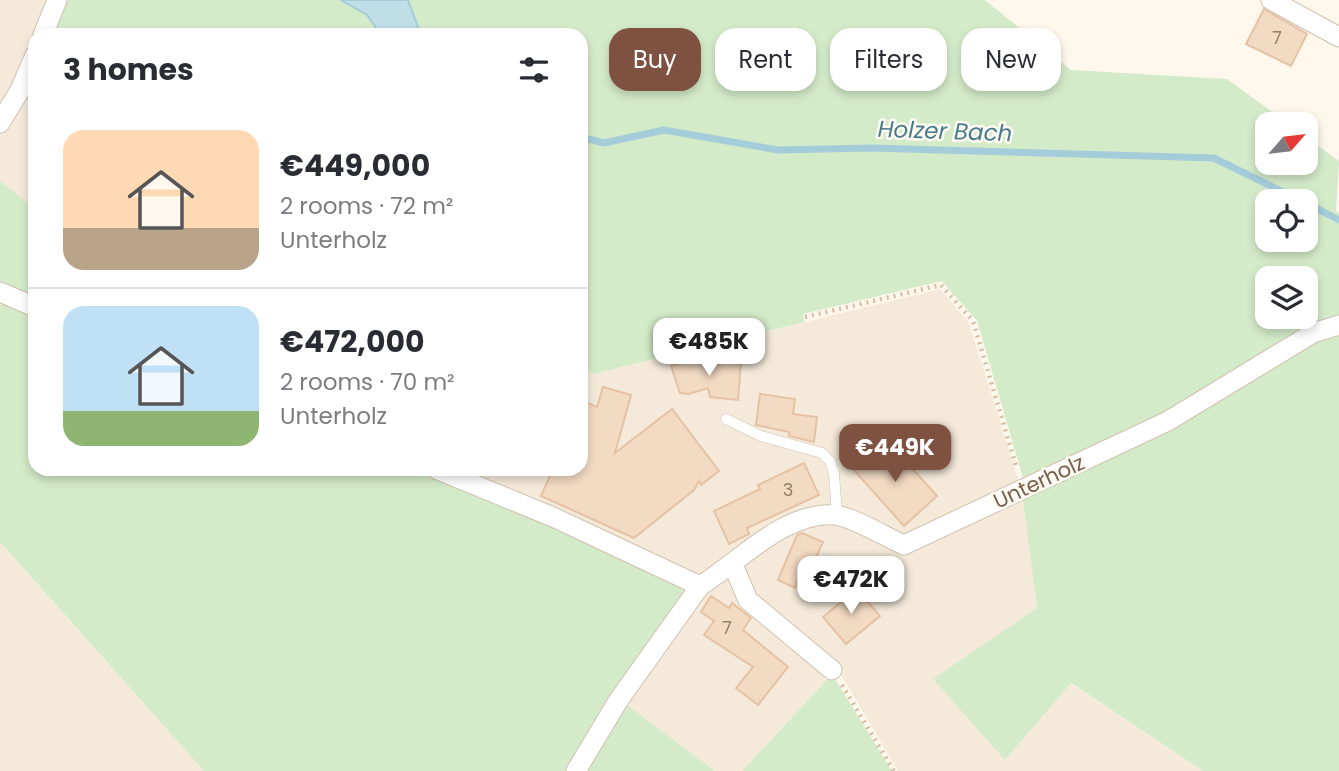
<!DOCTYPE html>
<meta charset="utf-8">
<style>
:root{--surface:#fff;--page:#f7f7f7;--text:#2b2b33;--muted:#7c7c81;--line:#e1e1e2;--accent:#7f5141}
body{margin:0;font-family:Poppins,sans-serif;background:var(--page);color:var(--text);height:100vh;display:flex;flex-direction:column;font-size:26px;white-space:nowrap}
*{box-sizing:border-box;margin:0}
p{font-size:23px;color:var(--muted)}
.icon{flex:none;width:38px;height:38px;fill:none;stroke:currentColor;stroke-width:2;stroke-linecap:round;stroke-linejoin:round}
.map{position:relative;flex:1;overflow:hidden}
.sheet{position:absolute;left:28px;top:28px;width:560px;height:448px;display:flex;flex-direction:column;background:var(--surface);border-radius:21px;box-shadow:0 4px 10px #0003}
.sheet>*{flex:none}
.guide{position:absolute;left:609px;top:28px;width:625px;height:63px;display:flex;gap:14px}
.needle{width:46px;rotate:62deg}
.fabs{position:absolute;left:1255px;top:112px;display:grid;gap:14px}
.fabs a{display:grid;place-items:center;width:63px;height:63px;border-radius:14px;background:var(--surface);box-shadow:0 4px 10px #0003;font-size:35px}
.price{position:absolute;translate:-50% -60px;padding:0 16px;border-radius:14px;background:#fff;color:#222;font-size:23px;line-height:46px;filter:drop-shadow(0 2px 4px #0008)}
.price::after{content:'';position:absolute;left:50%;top:42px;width:21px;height:16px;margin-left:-10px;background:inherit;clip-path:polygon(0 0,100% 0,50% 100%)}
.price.on{background:var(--accent);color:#fff}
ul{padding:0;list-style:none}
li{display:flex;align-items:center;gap:21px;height:175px;padding:0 35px}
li+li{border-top:2px solid var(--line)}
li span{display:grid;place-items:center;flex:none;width:196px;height:140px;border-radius:21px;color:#555}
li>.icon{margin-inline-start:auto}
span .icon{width:84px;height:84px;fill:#fffc;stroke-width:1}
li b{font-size:30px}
h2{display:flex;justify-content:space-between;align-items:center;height:84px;padding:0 35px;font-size:30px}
.pill{padding:0 24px;border-radius:21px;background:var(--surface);box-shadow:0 4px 10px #0003;font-size:24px;line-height:63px}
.pill.on{background:var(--accent);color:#fff}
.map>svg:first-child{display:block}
.residential{fill:#f5eada}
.green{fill:#d4ebc9;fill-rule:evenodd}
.water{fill:#bfdee7;stroke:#a5cdd9;stroke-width:2}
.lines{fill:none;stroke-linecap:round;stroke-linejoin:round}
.stream{stroke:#a5cdd9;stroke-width:7}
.building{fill:#f2dac3;stroke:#e5c2a4;stroke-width:2}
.lane-casing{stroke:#d0c1b0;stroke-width:11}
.street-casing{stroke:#d0c1b0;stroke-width:21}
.path{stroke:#d8bda5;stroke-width:4.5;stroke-dasharray:2 5;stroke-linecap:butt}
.lane{stroke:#fff;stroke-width:10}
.street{stroke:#fff;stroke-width:19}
.labels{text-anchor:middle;stroke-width:5;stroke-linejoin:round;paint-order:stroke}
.number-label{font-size:18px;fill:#977e6a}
.street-label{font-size:21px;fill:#79604d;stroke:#fffbf3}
.water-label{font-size:23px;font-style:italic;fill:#477b8c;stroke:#fffbf3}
</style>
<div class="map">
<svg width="1339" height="771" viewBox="0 0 1339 771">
<rect width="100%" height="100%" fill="#fdf7ec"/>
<!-- residential -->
<g class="residential">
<polygon points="0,0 47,0 15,84 35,97 35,209 0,181"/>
<polygon points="940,289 969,323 1022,492 1037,608 934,679 1070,683 1203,771 898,771 837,668 742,771 715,771 622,701 451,469 581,469 581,368 594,374"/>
<polygon points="0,542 67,618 204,771 0,771"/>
</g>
<!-- green -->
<g class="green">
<polygon points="65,0 341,0 367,15 381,35 51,35"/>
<path d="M408,0H985L1071,70L1227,79L1289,124H1267V163H1306V137L1339,161L1336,211L1339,213V322L1167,418L1025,485L977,321L942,281L803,314L804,322L594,374L581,368V35H421ZM1267,201H1306V240H1267ZM1267,278H1306V317H1267Z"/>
<polygon points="0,181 35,209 35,300 0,282"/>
<polygon points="5,304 35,314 35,469 421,469 553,523 695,587 572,771 204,771 0,542 0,305"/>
<polygon points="1339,328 1339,771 1203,771 1071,683 1005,760 933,679 1037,608 1022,492"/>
<polygon points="832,674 892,771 742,771"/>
<polygon points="622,701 715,771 579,771"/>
</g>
<!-- water -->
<polygon class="water" points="341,0 408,0 421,35 381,35 367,15"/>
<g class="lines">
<!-- stream -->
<g class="stream">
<polyline points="581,137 604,143 664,130 778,150 872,148 1214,158 1301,201"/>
<polyline points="1306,203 1339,220"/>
</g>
</g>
<!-- building -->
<g class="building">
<polygon points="1264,9 1307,34 1291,66 1246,44"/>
<polygon points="703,356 706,367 728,361 741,362 738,400 710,397 708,388 689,394 680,393 671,366"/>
<polygon points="603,387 631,395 615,453 672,409 719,471 701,485 699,481 694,490 634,538 541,496 553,469 581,469 581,400 597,407"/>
<polygon points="760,394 795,399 793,414 817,417 814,442 789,436 789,432 756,425"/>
<polygon points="877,446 883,453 894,448 937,496 904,526 852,468"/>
<polygon points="804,463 819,495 747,528 749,534 729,544 714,511 760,489 758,485"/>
<polygon points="802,533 823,542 814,562 807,559 795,588 778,580 797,535"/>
<polygon points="857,589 880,616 846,644 823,617"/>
<polygon points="711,596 729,608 732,603 751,618 743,630 788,667 758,705 736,688 753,667 704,635 714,621 701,612"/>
</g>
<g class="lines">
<!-- lane casing -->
<g class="lane-casing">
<polyline id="lane" points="726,419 761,436 822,453 830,461 834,474 837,515"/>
</g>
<!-- street casing -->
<g class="street-casing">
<g id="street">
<polyline points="1271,0 1339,37"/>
<polyline points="43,35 57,0"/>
<polyline points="0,123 20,90 35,55"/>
<polyline points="0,292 35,307"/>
<path d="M436,469L553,517L700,586C740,561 785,511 835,515C853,517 886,537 904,545L1168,421L1313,333L1339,325"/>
<polyline points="733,565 748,600 832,670"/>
<polyline points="576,771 618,701 700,586"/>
</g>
</g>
<!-- path -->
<g class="path">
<polyline points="805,317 941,285 973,321 1017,469"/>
<polyline points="842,685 894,771"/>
</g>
<!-- lane -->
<use href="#lane" class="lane"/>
<!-- street -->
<use href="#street" class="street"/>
</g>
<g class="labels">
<!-- number labels -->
<g class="number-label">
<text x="1277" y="44">7</text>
<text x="788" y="496">3</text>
<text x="727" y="634">7</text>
</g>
<!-- street labels -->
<g class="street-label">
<text transform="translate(1039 482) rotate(-25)" y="7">Unterholz</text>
</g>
<!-- water labels -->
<g class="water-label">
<text transform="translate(945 131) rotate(2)" y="8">Holzer Bach</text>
</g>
</g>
</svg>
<div class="fabs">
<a><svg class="needle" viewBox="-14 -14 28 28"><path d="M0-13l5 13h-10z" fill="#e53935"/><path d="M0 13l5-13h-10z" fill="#7c7c81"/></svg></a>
<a><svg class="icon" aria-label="locate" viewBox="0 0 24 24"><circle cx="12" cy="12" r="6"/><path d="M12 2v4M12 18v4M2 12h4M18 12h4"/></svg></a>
<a><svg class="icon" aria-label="layers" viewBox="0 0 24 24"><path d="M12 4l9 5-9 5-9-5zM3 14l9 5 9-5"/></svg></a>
</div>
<b class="price" style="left:709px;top:378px">€485K</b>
<b class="price on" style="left:895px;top:484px">€449K</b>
<b class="price" style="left:851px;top:616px">€472K</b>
<div class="guide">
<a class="pill on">Buy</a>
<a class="pill">Rent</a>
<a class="pill">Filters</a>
<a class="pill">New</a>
</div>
<section class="sheet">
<h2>3 homes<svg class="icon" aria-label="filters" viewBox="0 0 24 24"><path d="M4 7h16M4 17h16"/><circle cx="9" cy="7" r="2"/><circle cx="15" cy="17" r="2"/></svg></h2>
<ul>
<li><span style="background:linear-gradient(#ffd9b3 70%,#b9a48a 0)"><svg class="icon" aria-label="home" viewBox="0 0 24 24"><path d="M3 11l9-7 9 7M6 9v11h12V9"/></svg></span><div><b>€449,000</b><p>2 rooms · 72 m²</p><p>Unterholz</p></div></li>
<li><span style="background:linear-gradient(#bfe0f5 75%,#8fb573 0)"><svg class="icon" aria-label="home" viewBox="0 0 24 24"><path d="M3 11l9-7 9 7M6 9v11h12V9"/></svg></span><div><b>€472,000</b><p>2 rooms · 70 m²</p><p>Unterholz</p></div></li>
</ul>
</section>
</div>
